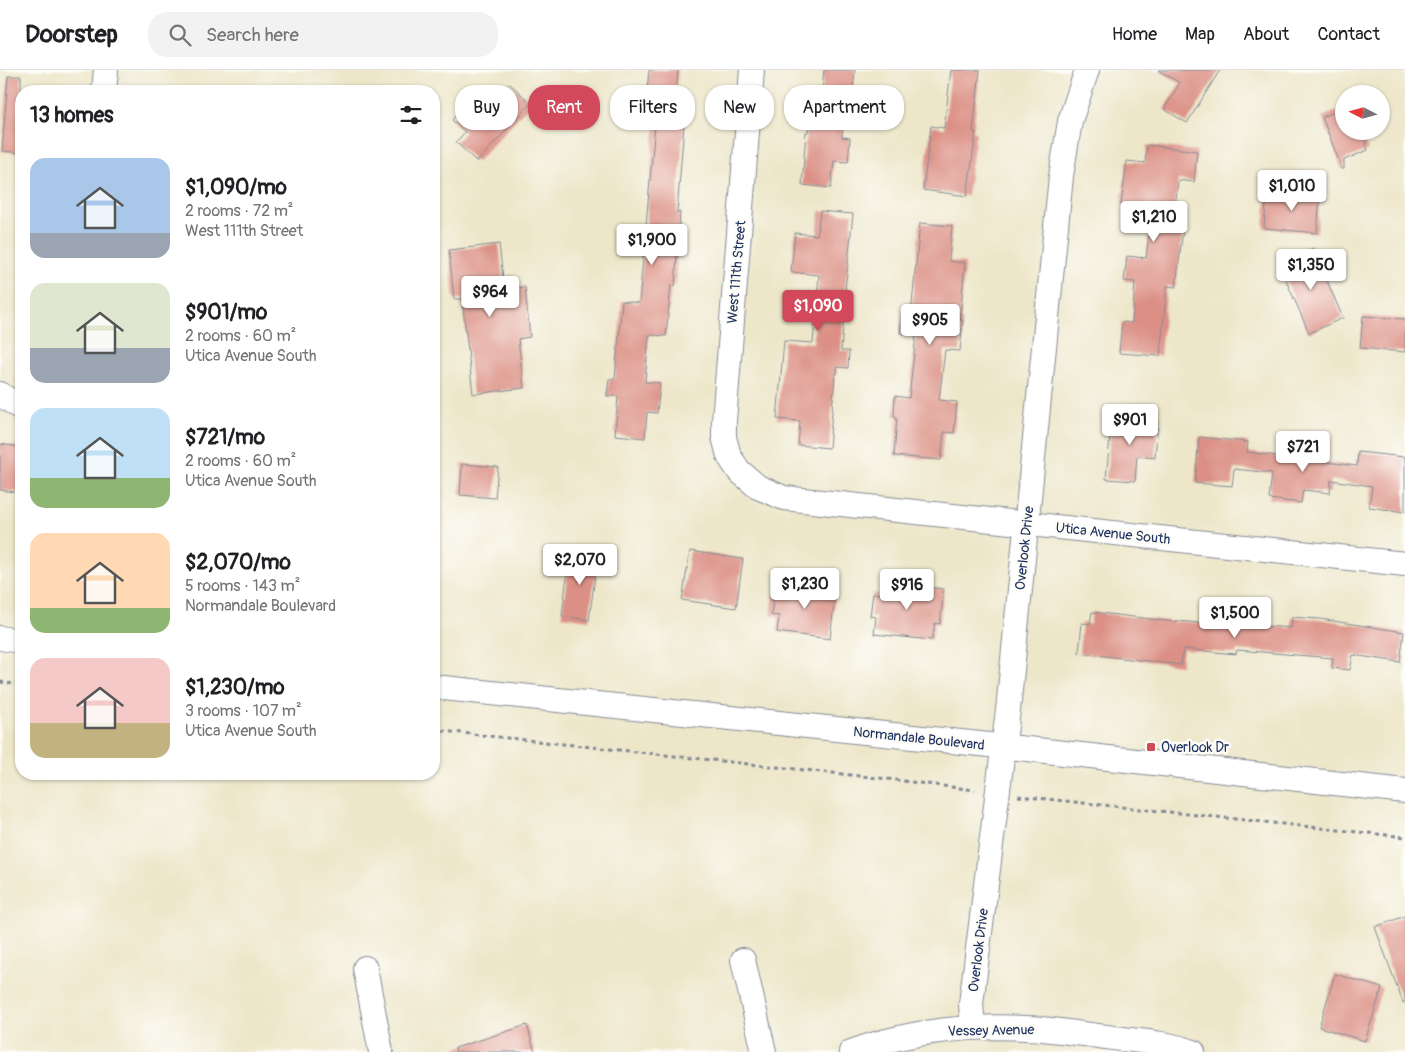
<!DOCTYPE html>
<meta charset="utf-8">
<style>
:root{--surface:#fff;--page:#f2f2f2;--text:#202124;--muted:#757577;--line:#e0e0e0;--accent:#d1495b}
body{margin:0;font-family:Pangolin,sans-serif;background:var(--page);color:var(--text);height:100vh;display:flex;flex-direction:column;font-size:19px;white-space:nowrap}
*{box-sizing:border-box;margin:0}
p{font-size:16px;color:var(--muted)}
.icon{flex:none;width:28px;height:28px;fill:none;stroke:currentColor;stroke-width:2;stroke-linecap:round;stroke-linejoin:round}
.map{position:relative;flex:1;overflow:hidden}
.panel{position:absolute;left:15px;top:15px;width:425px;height:695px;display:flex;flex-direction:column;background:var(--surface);border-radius:20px;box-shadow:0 1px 4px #0004}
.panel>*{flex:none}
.banner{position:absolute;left:455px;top:15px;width:475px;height:45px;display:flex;gap:10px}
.needle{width:32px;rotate:276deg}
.tools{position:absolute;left:1335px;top:15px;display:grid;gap:10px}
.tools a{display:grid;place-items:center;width:55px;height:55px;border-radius:50%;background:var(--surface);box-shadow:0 1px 4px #0004;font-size:25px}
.price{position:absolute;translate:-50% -42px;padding:0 11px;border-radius:5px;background:#fff;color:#222;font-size:16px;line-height:32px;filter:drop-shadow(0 1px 2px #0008)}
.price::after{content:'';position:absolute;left:50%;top:30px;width:15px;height:11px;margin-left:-8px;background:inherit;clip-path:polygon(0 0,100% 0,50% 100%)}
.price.current{background:var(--accent);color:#fff}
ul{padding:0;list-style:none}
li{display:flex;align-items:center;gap:15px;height:125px;padding:0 15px}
li span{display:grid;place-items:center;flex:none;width:140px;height:100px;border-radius:15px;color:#555}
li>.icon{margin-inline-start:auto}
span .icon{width:60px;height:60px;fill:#fffc;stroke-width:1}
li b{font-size:21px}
h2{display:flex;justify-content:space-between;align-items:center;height:60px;padding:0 15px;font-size:21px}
.tag{padding:0 18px;border-radius:20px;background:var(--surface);box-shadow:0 1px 4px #0004;font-size:18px;line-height:45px}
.tag.current{background:var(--accent);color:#fff}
header{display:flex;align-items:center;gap:30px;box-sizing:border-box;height:70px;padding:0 25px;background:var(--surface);border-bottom:1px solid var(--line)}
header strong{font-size:24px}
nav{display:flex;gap:28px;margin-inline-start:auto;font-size:18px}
.search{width:350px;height:45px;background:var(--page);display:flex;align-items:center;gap:12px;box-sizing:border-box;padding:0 18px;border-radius:20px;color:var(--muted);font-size:19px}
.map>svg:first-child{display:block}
.building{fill:#dc9085}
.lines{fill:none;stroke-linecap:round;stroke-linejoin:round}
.minor-casing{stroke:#848a94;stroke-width:26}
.path{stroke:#848a94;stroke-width:3;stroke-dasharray:4 4;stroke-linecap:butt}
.minor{stroke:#fff;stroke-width:24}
.poi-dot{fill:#d1495b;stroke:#fdfcf7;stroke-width:2}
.labels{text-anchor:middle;stroke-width:5;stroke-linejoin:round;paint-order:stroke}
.street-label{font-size:14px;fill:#1b2f5e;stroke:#fdfcf7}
.poi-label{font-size:14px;fill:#1b2f5e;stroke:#fdfcf7;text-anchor:start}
</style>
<header>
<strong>Doorstep</strong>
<div class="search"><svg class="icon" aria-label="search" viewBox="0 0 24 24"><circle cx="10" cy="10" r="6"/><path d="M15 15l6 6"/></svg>Search here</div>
<nav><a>Home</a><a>Map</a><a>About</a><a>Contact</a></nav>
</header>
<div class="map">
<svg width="1405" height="982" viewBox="0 0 1405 982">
<rect width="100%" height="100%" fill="#fdfcf7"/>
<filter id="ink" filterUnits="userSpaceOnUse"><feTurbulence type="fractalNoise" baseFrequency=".02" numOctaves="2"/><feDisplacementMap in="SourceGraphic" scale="10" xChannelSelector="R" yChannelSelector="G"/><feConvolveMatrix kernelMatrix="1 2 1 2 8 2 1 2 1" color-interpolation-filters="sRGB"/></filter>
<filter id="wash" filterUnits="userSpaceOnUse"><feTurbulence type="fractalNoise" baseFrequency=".0096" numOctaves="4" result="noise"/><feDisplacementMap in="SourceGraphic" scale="20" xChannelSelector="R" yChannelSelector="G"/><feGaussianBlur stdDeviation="1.12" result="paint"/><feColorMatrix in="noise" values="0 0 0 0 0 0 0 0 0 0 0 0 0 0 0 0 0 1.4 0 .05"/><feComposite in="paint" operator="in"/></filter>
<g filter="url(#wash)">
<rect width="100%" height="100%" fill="#ede6c9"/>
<g id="blocks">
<!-- building -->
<g class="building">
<polygon points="649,0 678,0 674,54 684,55 677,142 680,142 675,216 671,215 666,266 649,265 645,312 660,313 657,343 647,342 645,368 615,365 618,326 607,326 609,309 615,309 622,231 639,233 657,32 646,31"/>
<polygon points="824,0 855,0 853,20 846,20 842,67 850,68 848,92 834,91 831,118 802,115 806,62 808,62 810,42 820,43"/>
<polygon points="951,0 980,0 973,62 976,62 967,126 923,120 931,56 944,58"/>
<polygon points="1158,0 1220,0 1187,53 1164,39 1180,13"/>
<polygon points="8,6 21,6 21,83 2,81"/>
<polygon points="509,13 531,33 477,92 456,72 465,62 452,50 466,35 479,46"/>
<polygon points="1344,38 1344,61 1362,61 1368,80 1344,90 1344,99 1342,99 1322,47"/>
<polygon points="1147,75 1197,81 1194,112 1178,110 1173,156 1183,158 1176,217 1167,216 1160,286 1119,283 1122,252 1132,253 1135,212 1124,211 1127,186 1146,188 1152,139 1121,135 1127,91 1145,93"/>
<polygon points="1267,121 1320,126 1317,163 1264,158"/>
<polygon points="820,141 853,144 844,231 845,231 841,281 849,281 848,298 837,297 837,304 835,304 829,378 798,375 800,351 777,349 784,271 813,273 819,205 791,202 795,163 817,165"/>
<polygon points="920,153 952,156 949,191 965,193 960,250 963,250 960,281 945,280 939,330 957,332 954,363 944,362 941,390 894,386 897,347 894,346 895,326 909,328 916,265 900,263 902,243 911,244"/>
<polygon points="499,174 503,208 511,207 512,218 525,217 530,267 518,269 524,318 473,324 462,229 454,229 449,180"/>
<polygon points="1313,178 1343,248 1309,263 1279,194"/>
<polygon points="1363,246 1405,249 1405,282 1360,278"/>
<polygon points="1112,346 1158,350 1155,388 1137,386 1135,411 1106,409"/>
<polygon points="1199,367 1248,372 1247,382 1357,396 1358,382 1405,387 1405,442 1369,437 1372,416 1331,410 1330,423 1303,420 1301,433 1269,429 1272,403 1234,399 1232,416 1195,413"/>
<polygon points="0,374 21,377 21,423 0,420"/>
<polygon points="462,394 498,397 495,428 460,425"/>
<polygon points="690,481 743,489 736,538 682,530"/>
<polygon points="570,482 598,485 589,550 562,546"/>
<polygon points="784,511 836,518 830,569 777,562 779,546 771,545 774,524 782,526"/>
<polygon points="882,512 944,519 940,554 935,553 932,570 874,564 876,547 870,546 873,523 881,524"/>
<polygon points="1213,541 1239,543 1239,554 1291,558 1292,547 1320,549 1404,562 1400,592 1353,585 1350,600 1332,598 1333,588 1237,580 1236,584 1183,579 1181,595 1079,583 1082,553 1090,554 1092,542 1176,552 1176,551 1212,554"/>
<polygon points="1405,846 1405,932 1403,933 1375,857"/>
<polygon points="1335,904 1382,918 1365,971 1319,957"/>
<polygon points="527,955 535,982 456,982 455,978"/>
</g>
</g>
</g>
<g filter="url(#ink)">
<use href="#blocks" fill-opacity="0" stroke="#848a94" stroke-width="1"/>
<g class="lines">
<!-- minor casing -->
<g class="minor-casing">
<g id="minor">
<polyline points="752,0 724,351 724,367 729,386 739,401 758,417 784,428 1405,494"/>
<polyline points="104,21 106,0"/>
<polyline points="0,324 21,338"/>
<polyline points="0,568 21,571"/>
<polyline points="434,617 1037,680 1405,721"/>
<polyline points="743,890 764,982"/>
<polyline points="365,898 381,982"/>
<polyline points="973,958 971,934 1008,640 1061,106 1070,51 1087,0"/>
<path d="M851,982C906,962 968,955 1027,958C1053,959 1080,964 1106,967C1135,971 1166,972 1193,982"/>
</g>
</g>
<!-- path -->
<g class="path">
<polyline points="0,612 21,615"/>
<polyline points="434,660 888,709 975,720"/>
<polyline points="1018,726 1405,767"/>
</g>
<!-- minor -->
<use href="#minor" class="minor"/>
</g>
</g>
<!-- markers -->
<rect class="poi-dot" x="1146" y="672" width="10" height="10" rx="2.5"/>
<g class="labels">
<!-- street labels -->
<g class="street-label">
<text transform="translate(736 202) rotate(-85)" y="5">West 111th Street</text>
<text transform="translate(1113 463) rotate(6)" y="5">Utica Avenue South</text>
<text transform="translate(1024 478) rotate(-84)" y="5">Overlook Drive</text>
<text transform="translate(919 668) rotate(6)" y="5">Normandale Boulevard</text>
<text transform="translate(978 880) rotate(-83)" y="5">Overlook Drive</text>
<text transform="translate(991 960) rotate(-1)" y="5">Vessey Avenue</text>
</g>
<!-- poi labels -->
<g class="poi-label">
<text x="1161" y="682">Overlook Dr</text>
</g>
</g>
</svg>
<div class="tools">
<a><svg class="needle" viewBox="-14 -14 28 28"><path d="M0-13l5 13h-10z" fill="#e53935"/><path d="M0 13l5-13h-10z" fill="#757577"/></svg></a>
</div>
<b class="price" style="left:1292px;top:142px">$1,010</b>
<b class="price" style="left:1154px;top:173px">$1,210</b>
<b class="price" style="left:652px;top:196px">$1,900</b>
<b class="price" style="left:1311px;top:221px">$1,350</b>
<b class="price" style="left:490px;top:248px">$964</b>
<b class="price current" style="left:818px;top:262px">$1,090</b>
<b class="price" style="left:930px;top:276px">$905</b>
<b class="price" style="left:1130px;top:376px">$901</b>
<b class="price" style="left:1303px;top:403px">$721</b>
<b class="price" style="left:580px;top:516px">$2,070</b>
<b class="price" style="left:805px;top:540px">$1,230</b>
<b class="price" style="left:907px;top:541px">$916</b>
<b class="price" style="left:1235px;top:569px">$1,500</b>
<div class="banner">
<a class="tag">Buy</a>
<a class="tag current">Rent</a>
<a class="tag">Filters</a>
<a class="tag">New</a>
<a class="tag">Apartment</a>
</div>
<section class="panel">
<h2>13 homes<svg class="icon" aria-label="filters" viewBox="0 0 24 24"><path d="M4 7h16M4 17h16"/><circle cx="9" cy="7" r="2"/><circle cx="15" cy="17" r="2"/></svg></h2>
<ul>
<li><span style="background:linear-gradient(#a9c7e8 75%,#9aa5b1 0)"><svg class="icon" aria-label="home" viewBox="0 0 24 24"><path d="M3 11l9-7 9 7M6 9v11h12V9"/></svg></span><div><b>$1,090/mo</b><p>2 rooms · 72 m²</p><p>West 111th Street</p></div></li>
<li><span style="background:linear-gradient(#dfe7d0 65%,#9aa5b1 0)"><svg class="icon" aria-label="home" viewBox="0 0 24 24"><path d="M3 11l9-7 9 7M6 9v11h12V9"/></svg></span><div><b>$901/mo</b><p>2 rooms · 60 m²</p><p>Utica Avenue South</p></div></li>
<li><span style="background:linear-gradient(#bfe0f5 70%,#8fb573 0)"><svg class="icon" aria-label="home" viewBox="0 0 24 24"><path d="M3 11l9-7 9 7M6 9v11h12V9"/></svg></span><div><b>$721/mo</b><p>2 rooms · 60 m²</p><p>Utica Avenue South</p></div></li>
<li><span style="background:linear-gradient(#ffd9b3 75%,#8fb573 0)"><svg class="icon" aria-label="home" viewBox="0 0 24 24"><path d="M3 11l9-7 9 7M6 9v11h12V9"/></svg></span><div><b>$2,070/mo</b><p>5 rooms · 143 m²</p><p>Normandale Boulevard</p></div></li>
<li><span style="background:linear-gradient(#f6c9c9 65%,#c2b280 0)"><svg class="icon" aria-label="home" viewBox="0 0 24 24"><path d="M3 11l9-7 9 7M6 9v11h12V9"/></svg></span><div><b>$1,230/mo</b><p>3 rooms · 107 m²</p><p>Utica Avenue South</p></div></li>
</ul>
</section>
</div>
